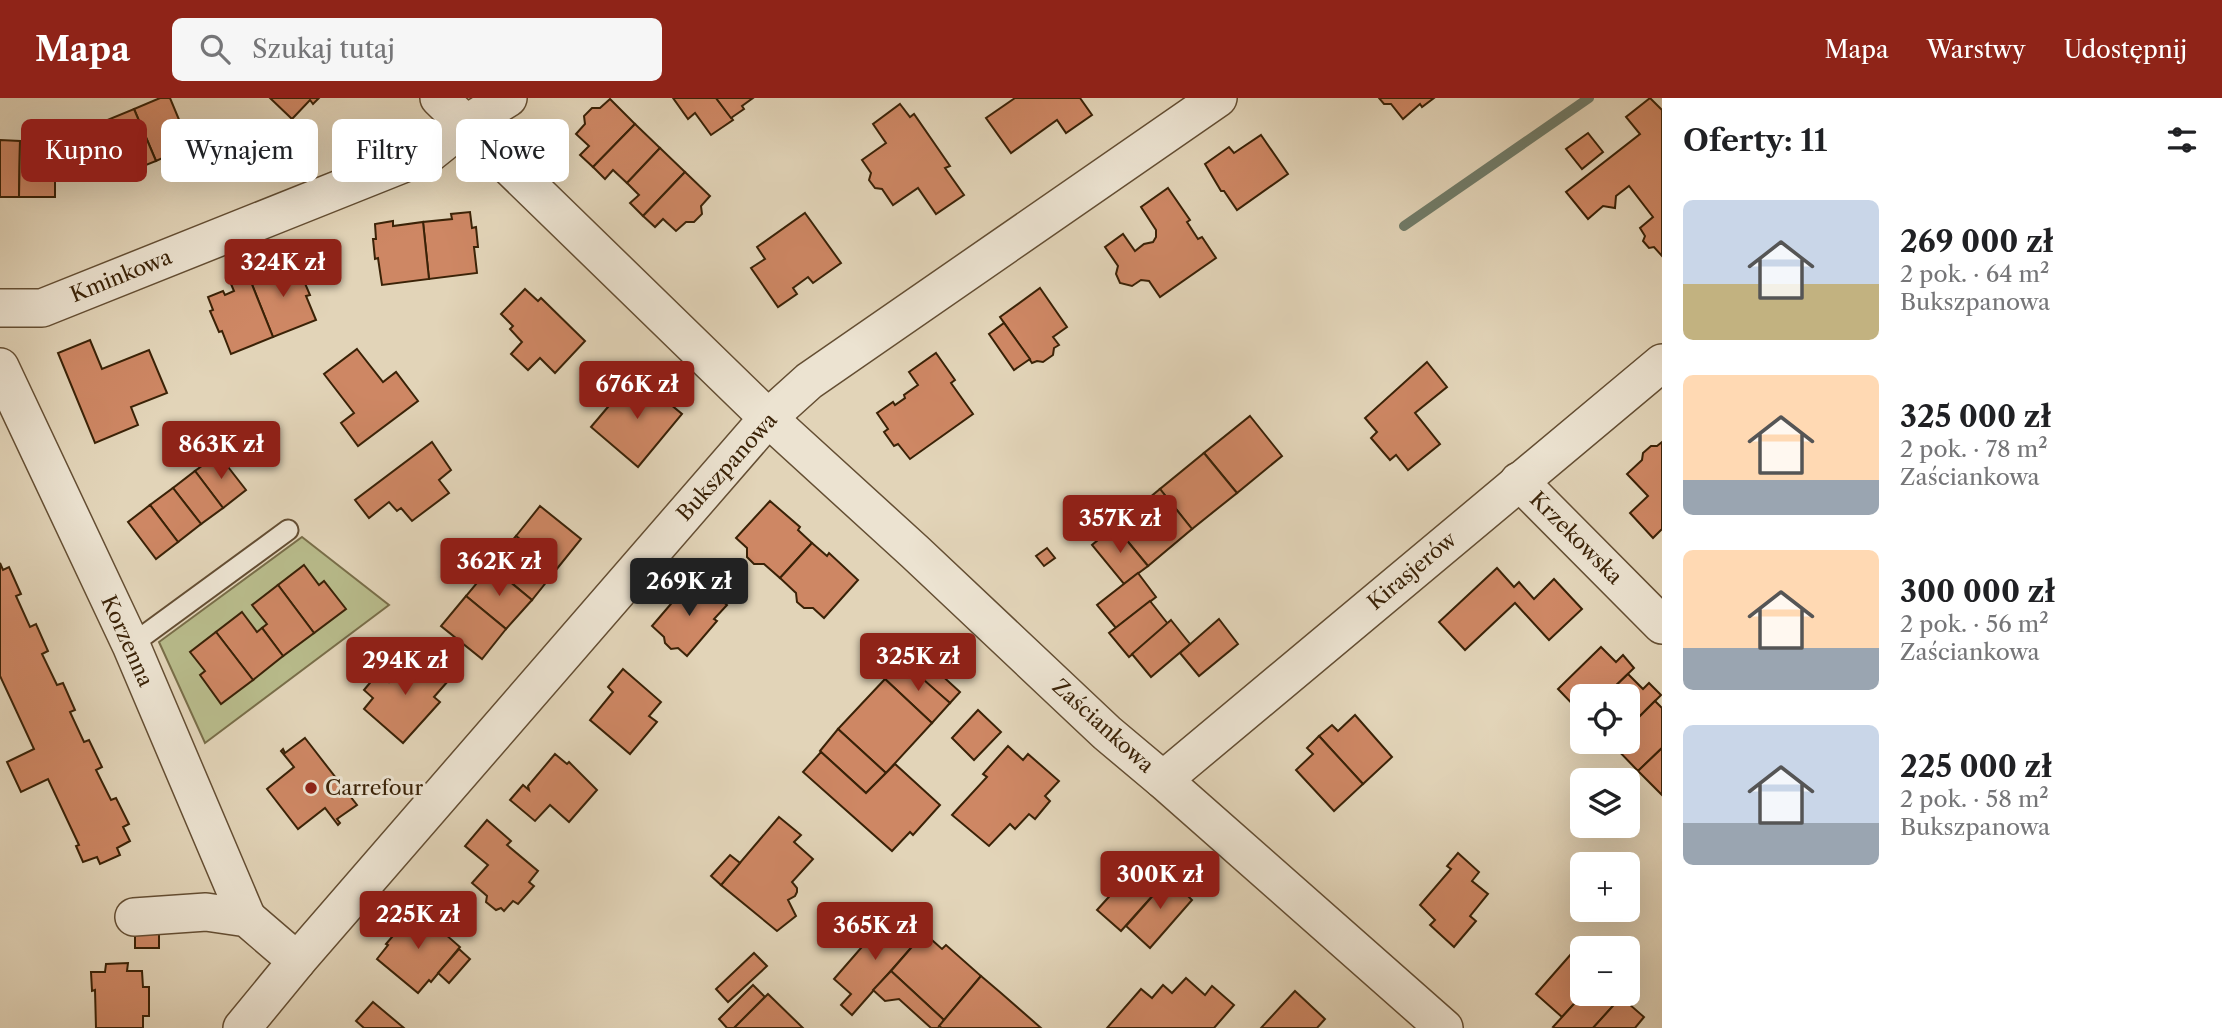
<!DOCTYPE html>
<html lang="pl">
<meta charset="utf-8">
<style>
:root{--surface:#fff;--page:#f6f6f6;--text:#202124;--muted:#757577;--accent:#8f2418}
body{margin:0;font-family:"Libre Caslon Text",serif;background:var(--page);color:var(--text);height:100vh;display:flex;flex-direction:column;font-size:26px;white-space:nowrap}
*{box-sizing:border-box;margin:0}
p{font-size:23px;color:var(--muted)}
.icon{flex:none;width:38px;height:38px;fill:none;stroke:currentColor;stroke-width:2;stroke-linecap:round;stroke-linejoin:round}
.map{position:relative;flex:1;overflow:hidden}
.side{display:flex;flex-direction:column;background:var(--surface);width:560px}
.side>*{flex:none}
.banner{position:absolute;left:21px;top:21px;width:665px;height:63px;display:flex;gap:14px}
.buttons{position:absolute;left:1570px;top:586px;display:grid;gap:14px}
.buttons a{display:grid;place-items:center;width:70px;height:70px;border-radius:10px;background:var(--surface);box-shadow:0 7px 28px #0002;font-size:35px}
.price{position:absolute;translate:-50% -60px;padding:0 16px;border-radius:7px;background:var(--accent);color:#fff;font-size:23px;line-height:46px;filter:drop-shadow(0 2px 4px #0008)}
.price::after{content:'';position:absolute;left:50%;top:42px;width:21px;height:16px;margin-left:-10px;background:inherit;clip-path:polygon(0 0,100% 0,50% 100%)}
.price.on{background:#222;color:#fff}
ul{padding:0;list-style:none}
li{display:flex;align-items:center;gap:21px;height:175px;padding:0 21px}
li span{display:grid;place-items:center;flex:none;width:196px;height:140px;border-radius:10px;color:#555}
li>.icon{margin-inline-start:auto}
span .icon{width:84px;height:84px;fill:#fffc;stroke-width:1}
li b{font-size:30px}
h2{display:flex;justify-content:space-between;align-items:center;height:84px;padding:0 21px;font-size:30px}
.chip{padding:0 24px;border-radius:10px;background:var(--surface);box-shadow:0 7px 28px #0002;font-size:24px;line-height:63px}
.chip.on{background:var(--accent);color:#fff}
header{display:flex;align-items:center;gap:42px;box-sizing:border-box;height:98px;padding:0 35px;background:var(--accent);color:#fff}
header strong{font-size:33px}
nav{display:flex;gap:38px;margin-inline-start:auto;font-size:24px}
.search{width:490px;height:63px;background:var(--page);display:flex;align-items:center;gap:18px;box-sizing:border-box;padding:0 24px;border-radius:10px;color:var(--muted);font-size:26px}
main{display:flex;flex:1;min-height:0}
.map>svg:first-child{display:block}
.green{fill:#b8bb8b;stroke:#796e49;stroke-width:2}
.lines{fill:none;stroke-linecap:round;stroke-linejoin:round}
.stream{stroke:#717c69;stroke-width:10}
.building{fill:#ce8764;stroke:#3a2207;stroke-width:2}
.service-casing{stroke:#644e33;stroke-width:23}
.minor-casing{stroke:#644e33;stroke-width:40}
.service{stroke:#ece3d1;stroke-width:19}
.minor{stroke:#ece3d1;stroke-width:37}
.poi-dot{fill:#8f2418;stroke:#ece3d1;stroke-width:2.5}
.labels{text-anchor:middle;stroke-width:6;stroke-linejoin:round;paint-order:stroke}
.street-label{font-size:21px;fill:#3a2207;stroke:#ece3d1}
.poi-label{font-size:21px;fill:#3a2207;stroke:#ece3d1;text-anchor:start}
</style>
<header>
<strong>Mapa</strong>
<div class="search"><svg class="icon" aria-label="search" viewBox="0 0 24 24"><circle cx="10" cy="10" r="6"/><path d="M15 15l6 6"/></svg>Szukaj tutaj</div>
<nav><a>Mapa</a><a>Warstwy</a><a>Udostępnij</a></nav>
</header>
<main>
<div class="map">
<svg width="1662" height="930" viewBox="0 0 1662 930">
<rect width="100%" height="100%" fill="#e2d4b8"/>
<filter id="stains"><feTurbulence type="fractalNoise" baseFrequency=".00286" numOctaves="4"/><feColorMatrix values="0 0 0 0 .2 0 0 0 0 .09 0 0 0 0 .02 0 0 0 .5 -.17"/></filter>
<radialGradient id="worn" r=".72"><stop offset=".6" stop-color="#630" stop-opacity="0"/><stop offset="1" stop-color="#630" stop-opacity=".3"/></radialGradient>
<!-- green -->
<polygon class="green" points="302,439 389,507 205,645 159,544"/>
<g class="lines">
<!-- stream -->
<polyline class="stream" points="1404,128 1589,0"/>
</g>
<!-- building -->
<g class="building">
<polygon points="160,0 170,0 190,48 156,63 134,11"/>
<polygon points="270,0 319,0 313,6 310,2 292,21"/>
<polygon points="673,0 716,0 733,22 711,37 695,15 688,21"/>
<polygon points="716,0 753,0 742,8 744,11 731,20"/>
<polygon points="1015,0 1080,0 1092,17 1066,35 1057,22 1011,55 986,20"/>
<polygon points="1379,0 1434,0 1422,9 1420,6 1403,21 1391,6 1384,6"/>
<polygon points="1650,0 1662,12 1662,158 1654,149 1649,150 1643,143 1645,138 1640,130 1653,119 1629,88 1616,98 1615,110 1603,108 1588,121 1566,94 1640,36 1626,19"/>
<polygon points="610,1 635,26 593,69 580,57 589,48 576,36 585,26 584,18 592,10 600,10"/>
<polygon points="900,6 910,19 914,16 950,68 945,70 964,97 936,116 918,90 893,107 882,91 875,90 869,82 871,75 862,62 886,45 873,26"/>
<polygon points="134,11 156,63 121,77 100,25"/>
<polygon points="635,26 660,50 627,85 613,72 605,81 593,69"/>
<polygon points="1588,35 1603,54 1582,71 1566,51"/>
<polygon points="1261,37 1288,76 1237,112 1224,93 1221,93 1205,66 1229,49 1234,55"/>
<polygon points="0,42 20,43 19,99 0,99"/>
<polygon points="20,43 55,43 55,99 19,99"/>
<polygon points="660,50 685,74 643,118 630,105 639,97 627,85"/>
<polygon points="685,74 710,98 701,108 702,116 694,124 686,124 676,133 663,121 655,129 643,118"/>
<polygon points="1168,90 1190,122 1187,124 1198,141 1202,139 1216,160 1160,199 1149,183 1141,182 1132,188 1120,185 1116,176 1118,168 1105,149 1123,136 1135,153 1144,146 1153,144 1156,139 1156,132 1141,109"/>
<polygon points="470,114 472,130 476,129 478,149 474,149 477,175 429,181 423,124 452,121 451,116"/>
<polygon points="805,115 841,165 813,185 808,179 793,190 797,196 778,209 751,170 765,161 757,149"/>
<polygon points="393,123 393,128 423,124 429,181 382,187 378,160 375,161 373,141 376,141 375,126"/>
<polygon points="293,165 298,177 301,176 310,197 306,198 316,222 273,239 249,179 267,171 270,179 279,175 277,171"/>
<polygon points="249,179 273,239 231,256 222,233 219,234 210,213 213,212 208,199 223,193 225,197 234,193 231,186"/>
<polygon points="1040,190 1067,229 1053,239 1059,247 1054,250 1053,257 1043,264 1037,263 1032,265 1000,219"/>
<polygon points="525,191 538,203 541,200 585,243 555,275 540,260 528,272 511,256 522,244 510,231 513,228 501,216"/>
<polygon points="1004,225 1030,261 1014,272 989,236"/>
<polygon points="90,242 102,271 149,252 167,295 131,309 138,327 95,345 58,255"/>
<polygon points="357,251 383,284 396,274 418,303 358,348 341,325 354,315 324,276"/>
<polygon points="936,255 955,282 951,285 973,316 910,361 898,346 894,348 884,334 888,331 877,315 893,304 895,307 905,300 904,297 918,287 909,274"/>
<polygon points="1427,264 1447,289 1415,315 1440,346 1408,372 1396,357 1390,362 1371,340 1377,334 1365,320"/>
<polygon points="635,277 682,316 638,369 591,329"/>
<polygon points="1250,318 1282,358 1237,395 1204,355"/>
<polygon points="432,344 451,372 439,382 449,395 412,423 401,410 397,413 389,404 369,420 355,402"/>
<polygon points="1662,344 1662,431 1653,440 1630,415 1648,398 1627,376 1642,362 1643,355 1651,348 1657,348"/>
<polygon points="1204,355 1237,395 1192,431 1160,391"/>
<polygon points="218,356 246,392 223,410 195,373"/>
<polygon points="195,373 223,410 201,426 173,390"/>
<polygon points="173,390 201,426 178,444 150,407"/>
<polygon points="1160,391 1192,431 1148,468 1115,428"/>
<polygon points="770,403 800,429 798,432 812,445 780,480 764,466 754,466 747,459 747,450 736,440"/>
<polygon points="150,407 178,444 156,461 128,424"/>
<polygon points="540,408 581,441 556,472 516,438"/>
<polygon points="1115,428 1148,468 1124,486 1092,447"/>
<polygon points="516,438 556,472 532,502 491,468"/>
<polygon points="812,445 827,458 829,455 858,482 824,520 813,510 804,510 797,504 796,495 780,480"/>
<polygon points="1047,450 1055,460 1044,468 1036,458"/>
<polygon points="0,465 3,472 9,469 21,496 16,498 30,529 36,526 48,553 42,556 57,587 63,585 75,612 70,614 84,644 89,642 102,669 96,672 111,702 116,700 129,726 123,729 130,743 117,750 120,757 100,766 97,759 83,764 76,748 79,747 48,681 21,694 7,664 34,651 0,578"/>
<polygon points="304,467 319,487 324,483 346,511 314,535 278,487"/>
<polygon points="491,468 532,502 506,531 466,498"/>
<polygon points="1497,470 1514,489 1519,484 1534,501 1554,481 1582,511 1549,542 1515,505 1465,552 1439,524"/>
<polygon points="1138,475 1156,499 1116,530 1097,507"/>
<polygon points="696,481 727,507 714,521 717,523 687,558 678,550 671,551 665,545 664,539 652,528 682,493 684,495"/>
<polygon points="278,487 314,535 283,558 262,530 267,526 252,507"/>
<polygon points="466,498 506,531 482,561 441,528"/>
<polygon points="1150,503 1168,526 1129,559 1109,535"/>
<polygon points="242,514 257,534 262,530 283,558 253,582 216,534"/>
<polygon points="1219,521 1238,546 1199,578 1180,555"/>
<polygon points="1171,522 1190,546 1151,579 1132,556"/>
<polygon points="216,534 253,582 221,606 200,577 205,573 190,554"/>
<polygon points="1601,549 1616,564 1623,557 1634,570 1605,598 1582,598 1582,616 1558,591"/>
<polygon points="914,552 960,594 950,605 899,562"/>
<polygon points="415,554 448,583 434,599 440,604 403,645 364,611 373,600 364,592 379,574 389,584"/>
<polygon points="906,566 950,605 932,625 885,581"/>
<polygon points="623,571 661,604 649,618 657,624 630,656 590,622 613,594 608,589"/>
<polygon points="1628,576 1643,591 1649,585 1661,597 1628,630 1628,598 1605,598"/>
<polygon points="885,581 932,625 886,675 838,631"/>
<polygon points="1655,603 1662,610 1662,650 1638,673 1612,646 1614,644 1628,644 1628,630"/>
<polygon points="978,612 1001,634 974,662 952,640"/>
<polygon points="1355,617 1392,659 1363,686 1319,638 1332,627 1338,633"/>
<polygon points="838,631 886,675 866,695 820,653"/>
<polygon points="1319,638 1363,686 1334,713 1296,672 1313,656 1307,650"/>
<polygon points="305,640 357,707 337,721 340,725 338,727 325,710 298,731 267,691 294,669 281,653 283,651 285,655"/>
<polygon points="1008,648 1023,662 1028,656 1059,683 1045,698 1050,703 1035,721 1029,716 1015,731 1010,726 989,748 952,717 987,679 983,676"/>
<polygon points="1662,650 1662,697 1638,673"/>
<polygon points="821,654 866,695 895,666 940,707 913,737 910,734 892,753 803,674"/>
<polygon points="555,656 567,666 569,664 597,692 569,724 550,707 535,723 510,702 523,687 529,692 528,688"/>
<polygon points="779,719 801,737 794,744 813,761 792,784 797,790 797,794 795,798 788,802 796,818 777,833 721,787"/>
<polygon points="487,722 511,743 507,747 538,773 529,784 534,788 518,806 513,803 504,813 501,810 496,812 486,804 487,798 472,785 488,767 465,748"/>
<polygon points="1458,755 1479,774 1472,783 1488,796 1470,818 1476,823 1454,849 1430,827 1435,822 1420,807 1451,771 1447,768"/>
<polygon points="730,757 740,765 721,787 711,778"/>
<polygon points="1145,759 1157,770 1161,764 1173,775 1121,833 1097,812"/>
<polygon points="1173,775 1185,786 1181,791 1192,802 1150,850 1126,828"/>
<polygon points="416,811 429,822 436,823 446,831 445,836 460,849 431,884 429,882 418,895 377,861 388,847 386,846"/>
<polygon points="888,819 908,838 919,826 928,833 924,835 852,917 841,907 851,896 834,881"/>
<polygon points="924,835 942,851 946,847 981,878 944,922 891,873"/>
<rect x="135" y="836" width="24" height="14"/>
<polygon points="459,851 470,861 449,885 438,875"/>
<polygon points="754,855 767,868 728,904 716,891"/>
<polygon points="1572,855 1582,863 1583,896 1562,919 1536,896"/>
<polygon points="128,865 127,873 142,873 143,889 149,889 149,918 143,918 143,930 96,930 95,892 92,893 91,874 105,874 106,866"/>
<polygon points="891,873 944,922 938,930 931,930 899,901 885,903 873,892"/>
<polygon points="981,878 1001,895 1041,930 942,930 939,928"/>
<polygon points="1186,880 1205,897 1212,888 1234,907 1214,930 1107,930 1141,891 1152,900 1163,887 1172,895"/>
<polygon points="753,887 765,899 734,930 727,930 719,921"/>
<polygon points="1295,893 1325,921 1317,930 1261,930"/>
<polygon points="768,896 803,930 734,930"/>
<polygon points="1583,896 1618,896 1621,899 1593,930 1555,930 1553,929"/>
<polygon points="1621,899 1644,919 1635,930 1593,930"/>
<polygon points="373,904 404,930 364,930 356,923"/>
</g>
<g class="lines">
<!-- service casing -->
<g class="service-casing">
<polyline id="service" points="131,547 288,432"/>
</g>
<!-- minor casing -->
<g class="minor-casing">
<g id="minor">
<polyline points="439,0 768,320 915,454 1107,635 1163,682 1444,930"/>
<polyline points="0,210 42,210 430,55 466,26 508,0"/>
<polyline points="0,269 131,547 247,820"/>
<polyline points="1519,383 1662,527"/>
<polyline points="1163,682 1662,265"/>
<polyline points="134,819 206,814 247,820 297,863"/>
<polyline points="242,930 297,863 768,320 809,283 1218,0"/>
</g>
</g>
<!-- service -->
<use href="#service" class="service"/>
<!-- minor -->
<use href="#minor" class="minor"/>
</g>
<!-- markers -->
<circle class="poi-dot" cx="311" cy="690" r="7"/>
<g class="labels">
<!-- street labels -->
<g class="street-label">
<text transform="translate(121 178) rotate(-22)" y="7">Kminkowa</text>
<text transform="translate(727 369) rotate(-48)" y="7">Bukszpanowa</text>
<text transform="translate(1576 440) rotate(45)" y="7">Krzekowska</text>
<text transform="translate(1412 473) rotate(-40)" y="7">Kirasjerów</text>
<text transform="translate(127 543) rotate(66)" y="7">Korzenna</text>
<text transform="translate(1103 628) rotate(42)" y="7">Zaściankowa</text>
</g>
<!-- poi labels -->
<g class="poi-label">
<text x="325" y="697">Carrefour</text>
</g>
</g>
<rect width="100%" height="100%" filter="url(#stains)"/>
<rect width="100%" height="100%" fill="url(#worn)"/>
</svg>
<div class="buttons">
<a><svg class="icon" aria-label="locate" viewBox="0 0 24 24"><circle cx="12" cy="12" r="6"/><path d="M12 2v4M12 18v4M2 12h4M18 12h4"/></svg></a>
<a><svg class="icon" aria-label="layers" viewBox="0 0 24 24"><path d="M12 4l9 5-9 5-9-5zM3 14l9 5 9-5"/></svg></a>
<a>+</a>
<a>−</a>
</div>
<b class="price" style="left:283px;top:201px">324K zł</b>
<b class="price" style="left:637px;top:323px">676K zł</b>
<b class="price" style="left:221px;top:383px">863K zł</b>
<b class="price" style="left:1120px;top:457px">357K zł</b>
<b class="price" style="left:499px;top:500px">362K zł</b>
<b class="price on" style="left:689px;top:520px">269K zł</b>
<b class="price" style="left:918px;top:595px">325K zł</b>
<b class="price" style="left:405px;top:599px">294K zł</b>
<b class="price" style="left:1160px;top:813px">300K zł</b>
<b class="price" style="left:418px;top:853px">225K zł</b>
<b class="price" style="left:875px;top:864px">365K zł</b>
<div class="banner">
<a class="chip on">Kupno</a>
<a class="chip">Wynajem</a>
<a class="chip">Filtry</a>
<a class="chip">Nowe</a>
</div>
</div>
<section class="side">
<h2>Oferty: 11<svg class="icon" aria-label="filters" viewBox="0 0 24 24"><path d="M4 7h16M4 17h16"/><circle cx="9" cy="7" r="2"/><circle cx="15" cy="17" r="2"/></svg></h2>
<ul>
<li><span style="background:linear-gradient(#c9d6e8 60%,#c2b280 0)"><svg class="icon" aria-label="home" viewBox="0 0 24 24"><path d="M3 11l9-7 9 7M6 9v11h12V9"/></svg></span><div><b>269 000 zł</b><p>2 pok. · 64 m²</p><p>Bukszpanowa</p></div></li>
<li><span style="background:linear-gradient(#ffd9b3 75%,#9aa5b1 0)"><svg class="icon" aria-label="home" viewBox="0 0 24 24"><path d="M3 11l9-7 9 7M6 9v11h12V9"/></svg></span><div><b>325 000 zł</b><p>2 pok. · 78 m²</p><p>Zaściankowa</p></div></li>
<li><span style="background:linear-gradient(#ffd9b3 70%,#9aa5b1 0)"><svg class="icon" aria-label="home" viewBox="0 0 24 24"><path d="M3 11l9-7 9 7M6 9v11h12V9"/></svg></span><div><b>300 000 zł</b><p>2 pok. · 56 m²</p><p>Zaściankowa</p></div></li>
<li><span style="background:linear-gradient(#c9d6e8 70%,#9aa5b1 0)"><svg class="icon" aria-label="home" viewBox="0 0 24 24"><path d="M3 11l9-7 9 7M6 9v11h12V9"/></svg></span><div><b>225 000 zł</b><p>2 pok. · 58 m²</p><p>Bukszpanowa</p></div></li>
</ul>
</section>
</main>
